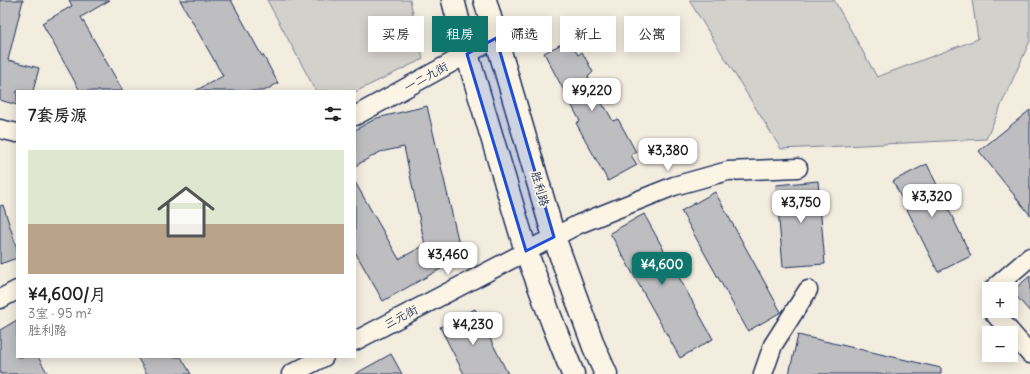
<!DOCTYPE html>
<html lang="zh">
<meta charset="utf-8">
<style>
:root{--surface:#fff;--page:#f2f2f2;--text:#222;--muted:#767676;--accent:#0f766e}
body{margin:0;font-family:Delius,"LXGW WenKai TC",sans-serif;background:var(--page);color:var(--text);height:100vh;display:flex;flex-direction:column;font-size:15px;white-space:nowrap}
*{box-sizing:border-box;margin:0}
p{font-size:13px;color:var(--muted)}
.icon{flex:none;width:22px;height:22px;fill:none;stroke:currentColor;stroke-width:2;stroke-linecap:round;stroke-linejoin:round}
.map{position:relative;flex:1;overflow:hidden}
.sheet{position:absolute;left:16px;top:90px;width:340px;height:268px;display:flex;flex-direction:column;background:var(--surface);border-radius:0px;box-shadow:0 2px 10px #0003}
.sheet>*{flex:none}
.top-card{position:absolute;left:368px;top:16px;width:380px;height:36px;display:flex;gap:8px}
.controls{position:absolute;left:982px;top:282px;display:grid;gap:8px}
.controls a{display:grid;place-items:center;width:36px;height:36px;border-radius:0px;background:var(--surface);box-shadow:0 2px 10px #0003;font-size:20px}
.price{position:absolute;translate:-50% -34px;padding:0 9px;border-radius:8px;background:#fff;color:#222;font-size:13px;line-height:26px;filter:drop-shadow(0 1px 2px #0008)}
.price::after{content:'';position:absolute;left:50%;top:24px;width:12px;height:9px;margin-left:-6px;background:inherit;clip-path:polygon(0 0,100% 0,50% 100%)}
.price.selected{background:var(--accent);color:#fff}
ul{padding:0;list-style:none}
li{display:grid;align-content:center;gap:8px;height:212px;padding:0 12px}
li span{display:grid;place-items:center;height:124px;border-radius:0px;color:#555}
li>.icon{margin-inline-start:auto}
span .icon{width:72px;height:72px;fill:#fffc;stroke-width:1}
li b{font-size:17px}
h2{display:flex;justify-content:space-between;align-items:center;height:48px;padding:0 12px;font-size:17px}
.chip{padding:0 14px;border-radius:0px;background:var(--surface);box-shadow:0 2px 10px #0003;font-size:14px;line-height:36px}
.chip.selected{background:var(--accent);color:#fff}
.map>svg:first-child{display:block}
.green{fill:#d3d1cc;stroke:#778095}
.building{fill:#bebec0;stroke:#1b2f5e}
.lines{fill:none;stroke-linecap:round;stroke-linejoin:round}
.minor-casing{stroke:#1b2f5e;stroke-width:21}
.major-casing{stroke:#1b2f5e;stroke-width:25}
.minor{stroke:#fcf5e5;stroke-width:18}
.major{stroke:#fcf5e5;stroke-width:22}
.marked{fill:#1d4ed8;fill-opacity:0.2;stroke:#1d4ed8;stroke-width:3;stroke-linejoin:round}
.labels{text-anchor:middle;stroke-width:3.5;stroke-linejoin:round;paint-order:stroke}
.street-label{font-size:12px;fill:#1b2f5e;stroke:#fcf5e5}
</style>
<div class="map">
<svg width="1030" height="374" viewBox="0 0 1030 374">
<rect width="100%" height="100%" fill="#f3ede0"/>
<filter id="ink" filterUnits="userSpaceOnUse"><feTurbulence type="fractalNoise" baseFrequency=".025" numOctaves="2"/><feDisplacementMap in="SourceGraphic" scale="8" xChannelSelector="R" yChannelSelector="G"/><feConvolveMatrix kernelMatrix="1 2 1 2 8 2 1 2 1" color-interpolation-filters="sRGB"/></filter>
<g filter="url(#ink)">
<!-- green -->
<g class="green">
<polygon points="267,0 410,0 423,59 355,92 355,91 316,91"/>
<polygon points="689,0 834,0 877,77 978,39 972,0 1030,0 1030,41 986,139 781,149"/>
</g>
<!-- building -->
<g class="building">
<polygon points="0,0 23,0 8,60 39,68 33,91 17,91 17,105 0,100"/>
<polygon points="69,0 110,0 81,17 123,91 80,91 42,23 72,6"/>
<polygon points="180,0 231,0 262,56 263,55 278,83 264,91 195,91 223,76"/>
<polygon points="569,40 578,55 582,52 593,72 588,77 604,107 605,107 613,121 618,119 636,152 631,155 637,165 608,181 576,123 580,121 544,53"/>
<polygon points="427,106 462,257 383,301 355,252 355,182 399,259 425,245 404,147 380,152 355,166 355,130 377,118"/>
<polygon points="1030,110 1030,215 979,151"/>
<polygon points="927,164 971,256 938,272 893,181"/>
<polygon points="818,181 825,264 783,267 776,185"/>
<polygon points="715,192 781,312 748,331 681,211"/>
<polygon points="3,205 17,248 17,258 0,264 0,206"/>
<polygon points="644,214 713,339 680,358 610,233"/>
<polygon points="1030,276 1030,312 1012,291"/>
<polygon points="475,309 508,374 464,374 440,327"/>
<polygon points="17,320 17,357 38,357 48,374 0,374 0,330"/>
<polygon points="798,335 941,368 941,374 789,374"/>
<polygon points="391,354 402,374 355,374"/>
<polygon points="137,357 181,357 191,374 147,374"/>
</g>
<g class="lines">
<!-- minor casing -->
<g class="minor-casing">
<g id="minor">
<polyline points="355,116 496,38"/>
<polyline points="0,129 17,133"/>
<polyline points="994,289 994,288 1030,257"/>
<polyline points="0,299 17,290"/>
<polyline points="994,311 994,313 1030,354"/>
<polyline points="355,341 579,224 674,186 728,171 798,168"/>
<polyline points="291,374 324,357"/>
<polyline points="763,374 773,345 808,290"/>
</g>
</g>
<!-- major casing -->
<g class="major-casing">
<g id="major">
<polyline points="453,0 467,54 526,251 553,324 573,374"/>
<polyline points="485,0 554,237 594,347 606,374"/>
</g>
</g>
<!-- minor -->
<use href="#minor" class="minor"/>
<!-- major -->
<use href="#major" class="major"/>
</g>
</g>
<!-- marked area -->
<path class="marked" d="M496,38L554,237L526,251L467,54Z"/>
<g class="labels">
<!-- street labels -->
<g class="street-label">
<text transform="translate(426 77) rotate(-29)" y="4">一二九街</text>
<text transform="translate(540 189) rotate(74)" y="4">胜利路</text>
<text transform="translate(401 317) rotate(-28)" y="4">三元街</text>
</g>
</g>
</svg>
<div class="controls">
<a>+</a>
<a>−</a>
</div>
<b class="price" style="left:592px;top:112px">¥9,220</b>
<b class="price" style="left:668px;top:172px">¥3,380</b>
<b class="price" style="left:932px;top:218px">¥3,320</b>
<b class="price" style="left:801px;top:224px">¥3,750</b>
<b class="price" style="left:448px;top:276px">¥3,460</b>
<b class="price selected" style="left:662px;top:286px">¥4,600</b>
<b class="price" style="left:473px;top:346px">¥4,230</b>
<div class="top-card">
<a class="chip">买房</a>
<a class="chip selected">租房</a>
<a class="chip">筛选</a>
<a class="chip">新上</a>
<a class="chip">公寓</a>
</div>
<section class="sheet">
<h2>7套房源<svg class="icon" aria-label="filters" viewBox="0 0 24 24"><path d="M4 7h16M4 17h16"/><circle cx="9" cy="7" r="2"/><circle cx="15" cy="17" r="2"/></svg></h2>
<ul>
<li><span style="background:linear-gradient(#dfe7d0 60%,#b9a48a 0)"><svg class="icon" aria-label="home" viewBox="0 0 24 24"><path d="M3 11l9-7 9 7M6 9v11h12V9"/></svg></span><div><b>¥4,600/月</b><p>3室 · 95 m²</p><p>胜利路</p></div></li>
</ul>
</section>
</div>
